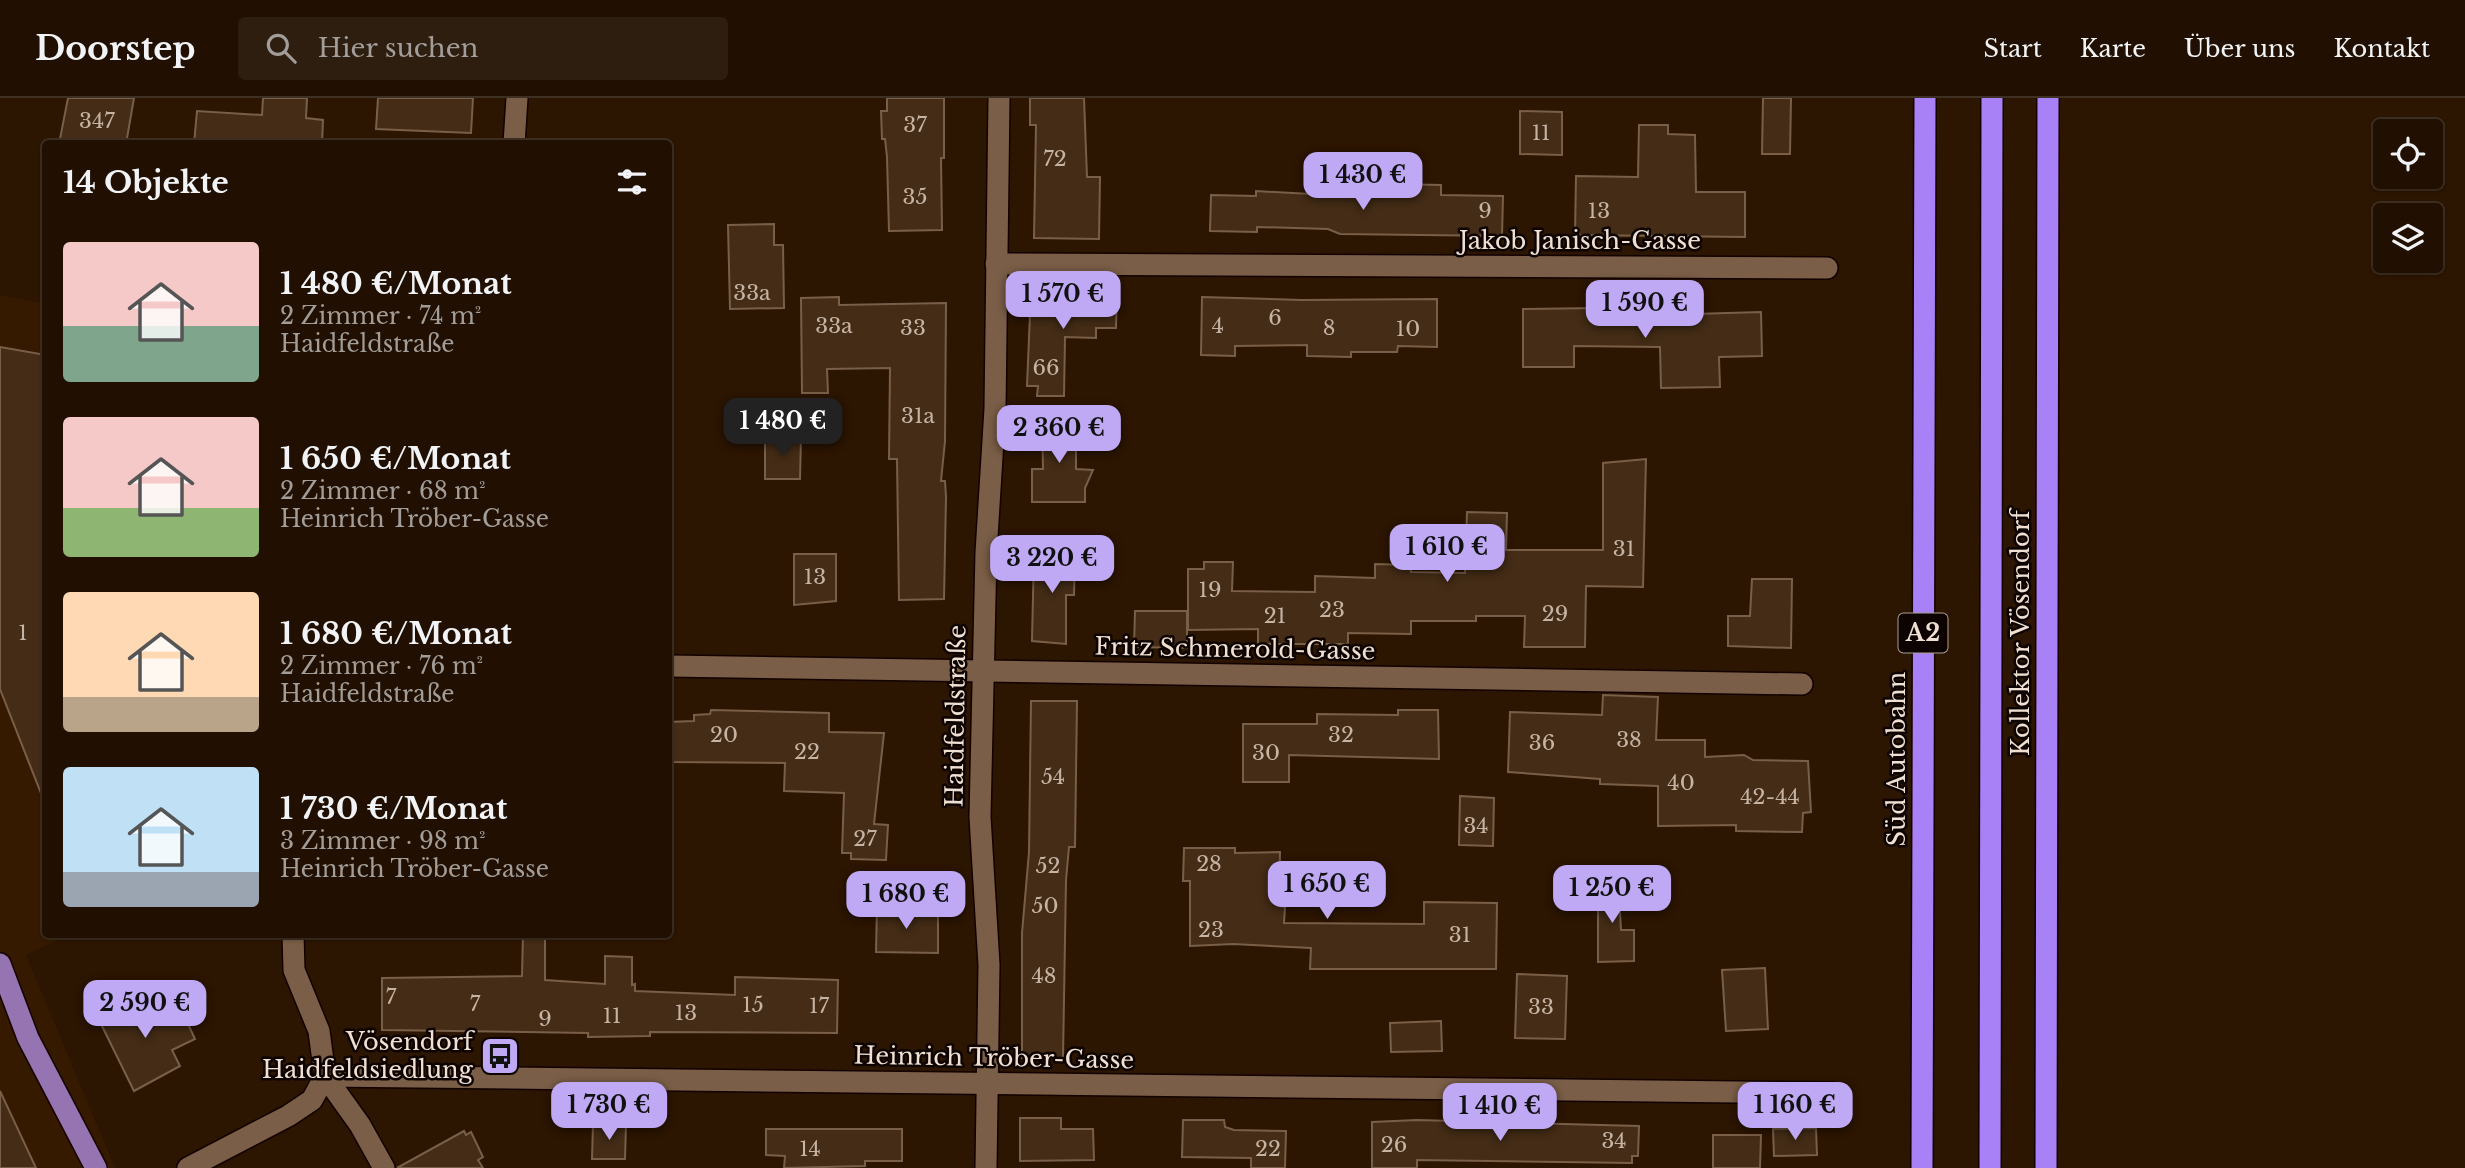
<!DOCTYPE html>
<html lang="de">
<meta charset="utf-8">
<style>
:root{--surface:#211001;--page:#2d1e10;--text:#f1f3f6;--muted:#a29d99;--line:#3e3023;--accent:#bfa9f4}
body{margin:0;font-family:"Libre Baskerville",serif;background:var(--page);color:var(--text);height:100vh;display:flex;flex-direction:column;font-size:26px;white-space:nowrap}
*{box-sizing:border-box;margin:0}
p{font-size:23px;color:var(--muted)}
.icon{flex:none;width:38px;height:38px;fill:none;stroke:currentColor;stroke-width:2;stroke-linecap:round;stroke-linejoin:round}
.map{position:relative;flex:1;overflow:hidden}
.details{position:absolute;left:42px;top:42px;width:630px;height:798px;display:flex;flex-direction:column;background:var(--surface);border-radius:7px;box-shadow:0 2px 5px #0004,0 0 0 2px var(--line)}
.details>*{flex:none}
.fabs{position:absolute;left:2373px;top:21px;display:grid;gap:14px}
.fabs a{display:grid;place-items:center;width:70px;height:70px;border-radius:7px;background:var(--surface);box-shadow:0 2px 5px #0004,0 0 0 2px var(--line);font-size:35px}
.price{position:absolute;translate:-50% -60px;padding:0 16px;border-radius:14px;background:var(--accent);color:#111;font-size:23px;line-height:46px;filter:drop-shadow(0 2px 4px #0008)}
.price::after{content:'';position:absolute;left:50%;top:42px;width:21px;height:16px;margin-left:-10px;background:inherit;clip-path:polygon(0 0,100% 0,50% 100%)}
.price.on{background:#222;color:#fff}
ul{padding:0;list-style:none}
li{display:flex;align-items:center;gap:21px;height:175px;padding:0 21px}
li span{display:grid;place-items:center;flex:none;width:196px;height:140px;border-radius:7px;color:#555}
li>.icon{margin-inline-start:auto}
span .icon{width:84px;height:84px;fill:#fffc;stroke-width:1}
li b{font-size:30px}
h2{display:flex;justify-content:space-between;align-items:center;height:84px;padding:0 21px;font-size:30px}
header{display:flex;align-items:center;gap:42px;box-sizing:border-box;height:98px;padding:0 35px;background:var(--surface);border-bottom:2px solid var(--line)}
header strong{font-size:33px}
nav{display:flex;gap:38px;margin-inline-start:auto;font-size:24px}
.search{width:490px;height:63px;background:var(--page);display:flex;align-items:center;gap:18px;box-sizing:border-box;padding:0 24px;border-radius:7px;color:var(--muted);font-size:26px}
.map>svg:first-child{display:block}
.built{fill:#361a00}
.building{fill:#442c16;stroke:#7a5f48;stroke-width:2}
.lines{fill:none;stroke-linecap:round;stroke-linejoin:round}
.minor-casing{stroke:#130200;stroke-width:24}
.major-casing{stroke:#130200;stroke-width:24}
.highway-casing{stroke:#130200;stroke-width:24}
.minor{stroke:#7a5e47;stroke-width:21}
.major{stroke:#9673b1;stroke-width:21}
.highway{stroke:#a981f7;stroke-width:21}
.labels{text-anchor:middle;stroke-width:5;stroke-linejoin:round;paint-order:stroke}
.number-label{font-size:21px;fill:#c5b3a4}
.shield{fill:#0d0401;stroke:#ac9e94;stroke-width:2}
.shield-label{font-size:23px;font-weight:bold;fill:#f0e0d3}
.street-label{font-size:24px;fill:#f0e0d3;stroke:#0d0401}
.poi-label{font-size:24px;fill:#f0e0d3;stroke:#0d0401;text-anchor:end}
</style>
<header>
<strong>Doorstep</strong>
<div class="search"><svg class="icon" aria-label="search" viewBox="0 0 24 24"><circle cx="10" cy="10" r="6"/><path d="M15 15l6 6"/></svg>Hier suchen</div>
<nav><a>Start</a><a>Karte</a><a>Über uns</a><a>Kontakt</a></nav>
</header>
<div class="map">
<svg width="2465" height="1070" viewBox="0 0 2465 1070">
<rect width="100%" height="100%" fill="#2c1501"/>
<!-- built -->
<polygon class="built" points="0,197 46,206 46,836 68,837 26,857 115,1070 0,1070"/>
<!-- building -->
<g class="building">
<polygon points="68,0 134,0 126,46 59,46"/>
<polygon points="263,0 307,0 306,20 323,22 322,46 194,46 197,13 262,17"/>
<polygon points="378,0 473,0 471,35 376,31"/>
<polygon points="887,0 944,0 944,60 941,60 942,132 889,133 887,59 885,41 882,41 881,13 887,13"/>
<polygon points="1030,0 1084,0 1087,79 1100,79 1099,141 1034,140 1036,27 1030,27"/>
<polygon points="1763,0 1791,0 1790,56 1762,56"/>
<polygon points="1520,13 1562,14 1562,57 1520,56"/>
<polygon points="1639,27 1668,27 1668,36 1695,37 1696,94 1745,94 1745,139 1575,137 1576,78 1638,79"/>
<polygon points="1396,86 1441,87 1441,97 1503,98 1502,138 1340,136 1328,131 1257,129 1257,134 1210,133 1211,97 1256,98 1256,93 1329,97 1329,91 1396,92"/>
<polygon points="774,126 774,147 783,147 784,210 730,211 728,127"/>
<polygon points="1031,192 1117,192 1116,230 1096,230 1096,240 1065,239 1064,298 1037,298 1038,288 1027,288"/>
<polygon points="839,199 839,207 946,205 945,343 941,383 945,383 946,399 944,501 899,502 897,361 889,361 890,270 827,271 828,295 802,295 801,200"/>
<polygon points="1202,199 1301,202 1437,201 1437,249 1398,248 1397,254 1351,254 1351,259 1307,258 1307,247 1235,248 1235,258 1201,257"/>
<polygon points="1599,210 1599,215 1659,217 1761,214 1762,258 1719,259 1720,289 1661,290 1660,249 1574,248 1574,269 1523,269 1523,211"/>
<polygon points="0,249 46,257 44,703 0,591"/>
<polygon points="1042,320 1076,320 1076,371 1093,372 1085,390 1085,404 1032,404 1032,371 1043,371"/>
<polygon points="765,339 801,339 800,381 765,381"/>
<polygon points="1646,361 1643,489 1586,488 1585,549 1524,549 1525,518 1476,518 1476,523 1411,523 1411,536 1348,535 1348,546 1258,546 1258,531 1188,532 1188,471 1204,471 1204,464 1233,464 1232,493 1315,494 1315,478 1375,480 1375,466 1410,467 1411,474 1465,475 1467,414 1507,415 1506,452 1603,452 1603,365"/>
<polygon points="1034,453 1075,453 1074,497 1066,497 1066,546 1032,543"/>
<polygon points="794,456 836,456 836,503 794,507"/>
<polygon points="1752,481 1792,481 1791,550 1728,548 1728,518 1750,518"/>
<polygon points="1135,513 1187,513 1187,550 1134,549"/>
<polygon points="1603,597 1658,599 1656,642 1705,642 1705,659 1744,657 1753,662 1808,663 1811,714 1803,715 1802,734 1736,733 1736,727 1658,728 1658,688 1600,686 1600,681 1508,674 1510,614 1602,617"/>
<polygon points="1031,603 1077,603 1075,749 1069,749 1066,782 1063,960 1022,960 1022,835 1029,754"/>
<polygon points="711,612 829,615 829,634 884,635 874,726 888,727 886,762 851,761 851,755 842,755 844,695 784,693 785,665 668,664 668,624 694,623 694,617 710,616"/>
<polygon points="1398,612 1438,612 1439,661 1289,657 1289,684 1243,684 1243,626 1317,626 1317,616 1398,617"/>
<polygon points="1460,698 1494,700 1493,748 1459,747"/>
<polygon points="1184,750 1235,750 1235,755 1280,754 1279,808 1285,809 1284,825 1424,826 1424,804 1497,805 1496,871 1310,871 1311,850 1233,846 1190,848 1190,783 1183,783"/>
<polygon points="1618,778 1621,832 1634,832 1634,863 1598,864 1598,779"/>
<polygon points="877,808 907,808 907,813 938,813 938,855 876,854"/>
<polygon points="523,836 545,836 545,882 605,886 605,858 632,859 632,887 635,886 635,893 735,897 735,879 838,882 837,935 650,934 650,938 588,939 588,935 382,932 382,880 522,878"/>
<polygon points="1765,870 1768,931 1726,933 1722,872"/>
<polygon points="1517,876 1567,878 1565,941 1515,940"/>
<polygon points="144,896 158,924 182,913 195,941 172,952 180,968 134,993 98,920"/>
<polygon points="1441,923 1442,953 1391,954 1390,925"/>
<polygon points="0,993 36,1070 0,1070"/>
<polygon points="1020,1020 1061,1020 1061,1031 1093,1031 1094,1062 1020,1063"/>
<polygon points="1183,1022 1224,1022 1225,1029 1234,1032 1286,1033 1285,1070 1251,1070 1251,1060 1182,1059"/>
<polygon points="1417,1022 1639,1028 1638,1058 1632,1058 1632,1065 1417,1062 1417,1070 1372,1070 1372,1024"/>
<polygon points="593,1026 626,1026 625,1061 592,1061"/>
<polygon points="1816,1030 1817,1057 1774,1058 1773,1031"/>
<polygon points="766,1031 902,1031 902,1063 865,1063 865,1068 784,1070 785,1058 766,1057"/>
<polygon points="464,1033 466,1037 471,1034 483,1059 478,1062 483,1070 397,1070"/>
<polygon points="1713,1037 1761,1037 1760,1070 1713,1070"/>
</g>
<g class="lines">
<!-- minor casing -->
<g class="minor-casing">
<g id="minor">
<polyline points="514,46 517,0"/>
<polyline points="996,166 1827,170"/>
<polyline points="668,568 1802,586"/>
<polyline points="293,836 294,872 319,933 325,978 360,1027 384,1070"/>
<polyline points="325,978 1832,995"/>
<polyline points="188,1070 288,1018 312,1002 325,978"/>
<polyline points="986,1070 989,867 980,719 986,455 995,311 999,0"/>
</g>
</g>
<!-- major casing -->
<g class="major-casing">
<polyline id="major" points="0,866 28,940 96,1070"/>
</g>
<!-- highway casing -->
<g class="highway-casing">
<g id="highway">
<polyline points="1922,1070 1925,0"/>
<polyline points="1990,1070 1992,0"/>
<polyline points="2046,1070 2048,0"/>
</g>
</g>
<!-- minor -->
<use href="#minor" class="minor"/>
<!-- major -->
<use href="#major" class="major"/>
<!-- highway -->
<use href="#highway" class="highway"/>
</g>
<!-- icons -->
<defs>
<g id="bus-square" transform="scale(2.0125)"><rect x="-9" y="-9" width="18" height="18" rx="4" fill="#bfa9f4" stroke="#0d0401"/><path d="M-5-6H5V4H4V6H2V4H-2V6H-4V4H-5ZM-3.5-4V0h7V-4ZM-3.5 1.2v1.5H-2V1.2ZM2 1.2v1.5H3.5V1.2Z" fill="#111"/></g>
</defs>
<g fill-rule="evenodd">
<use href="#bus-square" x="500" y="958"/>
</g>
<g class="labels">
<!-- number labels -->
<g class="number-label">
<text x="97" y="30">347</text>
<text x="915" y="34">37</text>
<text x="1541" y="42">11</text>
<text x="1055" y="68">72</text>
<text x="915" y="106">35</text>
<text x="1485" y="120">9</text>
<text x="1599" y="120">13</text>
<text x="752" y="202">33a</text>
<text x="1275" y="227">6</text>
<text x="834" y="235">33a</text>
<text x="1218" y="235">4</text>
<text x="913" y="237">33</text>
<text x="1329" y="237">8</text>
<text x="1408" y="238">10</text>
<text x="1046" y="277">66</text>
<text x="918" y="325">31a</text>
<text x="1624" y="458">31</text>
<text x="815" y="486">13</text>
<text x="1210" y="499">19</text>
<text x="1332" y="519">23</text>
<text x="1555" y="523">29</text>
<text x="1275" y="525">21</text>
<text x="23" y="542">1</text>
<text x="724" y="644">20</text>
<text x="1341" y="644">32</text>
<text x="1629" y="649">38</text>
<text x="1542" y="652">36</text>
<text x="807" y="661">22</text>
<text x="1266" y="662">30</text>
<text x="1053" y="686">54</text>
<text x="1681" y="692">40</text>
<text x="1770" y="706">42-44</text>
<text x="1476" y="735">34</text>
<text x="865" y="748">27</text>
<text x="1209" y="773">28</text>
<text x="1048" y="775">52</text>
<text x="1045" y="815">50</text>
<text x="1211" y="839">23</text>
<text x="1460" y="844">31</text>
<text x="1044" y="885">48</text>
<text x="391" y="906">7</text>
<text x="475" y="913">7</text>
<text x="753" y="914">15</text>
<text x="819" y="915">17</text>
<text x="1541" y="916">33</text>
<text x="686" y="922">13</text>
<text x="612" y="925">11</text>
<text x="545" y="928">9</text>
<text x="1614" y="1050">34</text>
<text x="1394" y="1054">26</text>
<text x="810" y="1058">14</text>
<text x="1268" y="1058">22</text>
</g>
<!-- shield labels -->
<rect class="shield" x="1898.5" y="515.5" width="49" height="39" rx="5"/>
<g class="shield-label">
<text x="1923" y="543">A2</text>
</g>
<!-- street labels -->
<g class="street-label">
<text x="1580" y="151">Jakob Janisch-Gasse</text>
<text transform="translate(2021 535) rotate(-90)" y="8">Kollektor Vösendorf</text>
<text transform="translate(1235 551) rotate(1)" y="8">Fritz Schmerold-Gasse</text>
<text transform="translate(956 618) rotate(-89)" y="8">Haidfeldstraße</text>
<text transform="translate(1897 661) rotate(-90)" y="8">Süd Autobahn</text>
<text transform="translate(994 960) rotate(1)" y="8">Heinrich Tröber-Gasse</text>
</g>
<!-- poi labels -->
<g class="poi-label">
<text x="473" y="952">Vösendorf<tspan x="473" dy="28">Haidfeldsiedlung</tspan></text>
</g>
</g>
</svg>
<div class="fabs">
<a><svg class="icon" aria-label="locate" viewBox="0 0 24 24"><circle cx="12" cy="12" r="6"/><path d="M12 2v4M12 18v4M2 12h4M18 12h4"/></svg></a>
<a><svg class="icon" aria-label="layers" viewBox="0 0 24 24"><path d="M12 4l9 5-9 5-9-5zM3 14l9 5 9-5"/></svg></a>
</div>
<b class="price" style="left:1363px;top:114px">1 430 €</b>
<b class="price" style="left:1063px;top:233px">1 570 €</b>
<b class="price" style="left:1645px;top:242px">1 590 €</b>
<b class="price on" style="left:783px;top:360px">1 480 €</b>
<b class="price" style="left:1059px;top:367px">2 360 €</b>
<b class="price" style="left:1447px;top:486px">1 610 €</b>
<b class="price" style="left:1052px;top:497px">3 220 €</b>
<b class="price" style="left:1327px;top:823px">1 650 €</b>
<b class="price" style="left:1612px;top:827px">1 250 €</b>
<b class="price" style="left:906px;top:833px">1 680 €</b>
<b class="price" style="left:145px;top:942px">2 590 €</b>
<b class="price" style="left:609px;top:1044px">1 730 €</b>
<b class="price" style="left:1795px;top:1044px">1 160 €</b>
<b class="price" style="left:1500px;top:1045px">1 410 €</b>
<section class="details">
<h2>14 Objekte<svg class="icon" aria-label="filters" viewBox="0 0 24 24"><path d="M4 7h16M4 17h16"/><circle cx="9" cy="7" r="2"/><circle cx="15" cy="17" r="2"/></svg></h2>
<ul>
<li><span style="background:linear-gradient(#f6c9c9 60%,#7fa58c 0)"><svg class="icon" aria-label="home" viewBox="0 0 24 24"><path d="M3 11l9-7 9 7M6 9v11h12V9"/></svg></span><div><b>1 480 €/Monat</b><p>2 Zimmer · 74 m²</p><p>Haidfeldstraße</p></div></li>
<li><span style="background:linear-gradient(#f6c9c9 65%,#8fb573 0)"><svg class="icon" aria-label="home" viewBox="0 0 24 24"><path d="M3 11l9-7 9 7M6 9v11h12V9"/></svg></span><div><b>1 650 €/Monat</b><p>2 Zimmer · 68 m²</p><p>Heinrich Tröber-Gasse</p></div></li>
<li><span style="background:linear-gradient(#ffd9b3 75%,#b9a48a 0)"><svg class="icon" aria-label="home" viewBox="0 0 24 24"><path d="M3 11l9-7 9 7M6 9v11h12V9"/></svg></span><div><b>1 680 €/Monat</b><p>2 Zimmer · 76 m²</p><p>Haidfeldstraße</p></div></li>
<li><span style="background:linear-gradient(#bfe0f5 75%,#9aa5b1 0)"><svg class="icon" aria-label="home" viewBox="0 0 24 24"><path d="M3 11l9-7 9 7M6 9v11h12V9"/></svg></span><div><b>1 730 €/Monat</b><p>3 Zimmer · 98 m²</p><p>Heinrich Tröber-Gasse</p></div></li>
</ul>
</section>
</div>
